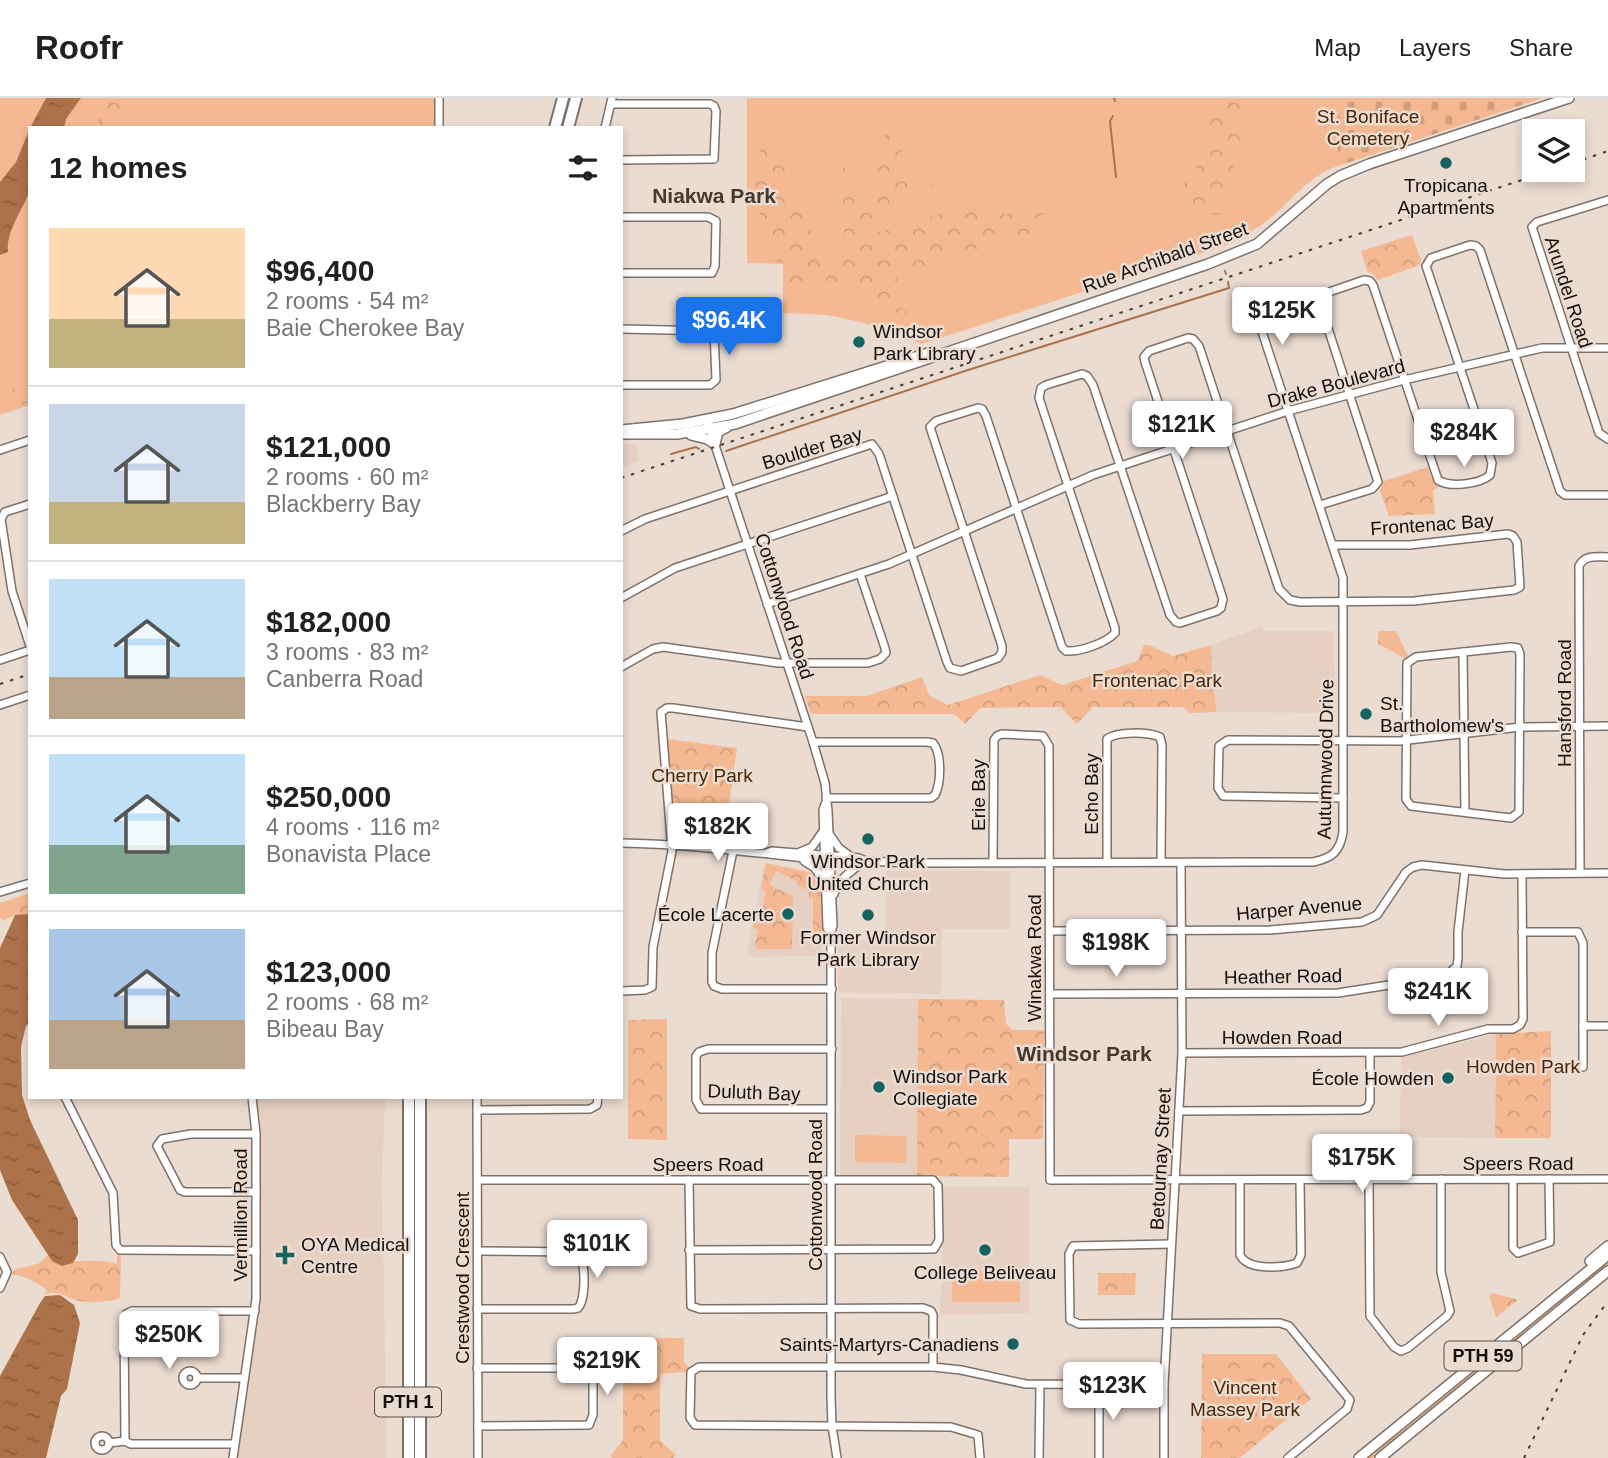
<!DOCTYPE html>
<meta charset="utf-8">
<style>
:root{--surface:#fff;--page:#f2f2f2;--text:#202124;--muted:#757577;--line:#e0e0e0;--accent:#1a73e8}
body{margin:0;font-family:Helvetica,sans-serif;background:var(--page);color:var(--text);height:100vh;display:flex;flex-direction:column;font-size:26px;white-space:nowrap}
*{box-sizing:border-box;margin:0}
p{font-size:23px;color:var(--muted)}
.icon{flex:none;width:38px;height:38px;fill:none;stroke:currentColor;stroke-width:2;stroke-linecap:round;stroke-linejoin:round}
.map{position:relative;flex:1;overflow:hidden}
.side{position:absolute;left:28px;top:28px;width:595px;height:973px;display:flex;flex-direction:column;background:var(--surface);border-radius:0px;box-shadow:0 4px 10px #0003}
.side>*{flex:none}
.fabs{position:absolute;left:1522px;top:21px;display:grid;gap:14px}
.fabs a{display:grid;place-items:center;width:63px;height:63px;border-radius:0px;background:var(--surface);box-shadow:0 4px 10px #0003;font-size:35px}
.price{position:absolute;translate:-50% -60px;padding:0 16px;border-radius:7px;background:#fff;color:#222;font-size:23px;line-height:46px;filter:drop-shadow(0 2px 4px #0008)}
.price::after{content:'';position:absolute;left:50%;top:42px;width:21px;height:16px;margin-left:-10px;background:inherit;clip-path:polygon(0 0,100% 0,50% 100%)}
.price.on{background:var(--accent);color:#fff}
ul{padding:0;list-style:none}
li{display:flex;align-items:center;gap:21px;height:175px;padding:0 21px}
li+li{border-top:2px solid var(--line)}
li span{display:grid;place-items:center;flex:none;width:196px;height:140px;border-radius:0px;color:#555}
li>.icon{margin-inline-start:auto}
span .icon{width:84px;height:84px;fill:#fffc;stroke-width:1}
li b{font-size:30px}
h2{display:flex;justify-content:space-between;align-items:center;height:84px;padding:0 21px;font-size:30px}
header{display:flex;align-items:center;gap:42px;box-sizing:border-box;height:98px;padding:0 35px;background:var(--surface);border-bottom:2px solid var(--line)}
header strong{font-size:33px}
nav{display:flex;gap:38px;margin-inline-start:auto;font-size:24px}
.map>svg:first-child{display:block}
.built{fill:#e6d0c1}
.green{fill:#f4b992}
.forest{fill:url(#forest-crowns)}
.cemetery{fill:url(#cemetery-stones)}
.water{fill:url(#water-ripples)}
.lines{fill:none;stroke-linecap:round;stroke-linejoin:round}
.stream{stroke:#ac734a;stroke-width:2}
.minor-casing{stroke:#7e7168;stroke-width:10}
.major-casing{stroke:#7e7168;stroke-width:12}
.highway-casing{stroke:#7e7168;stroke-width:14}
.minor{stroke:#fff;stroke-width:7}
.major{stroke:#fff;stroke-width:9}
.highway{stroke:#fff;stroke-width:10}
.rail{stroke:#453e39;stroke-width:2;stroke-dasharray:3.5 7;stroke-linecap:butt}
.poi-dot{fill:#166460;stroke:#ebdcd2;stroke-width:2.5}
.labels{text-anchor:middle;stroke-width:5;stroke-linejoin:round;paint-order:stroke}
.shield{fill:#ebdcd2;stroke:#554d48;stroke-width:2}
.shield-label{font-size:18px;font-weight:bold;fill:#15100d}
.park-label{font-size:19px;fill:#4d2605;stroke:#ebdcd2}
.poi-label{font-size:19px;fill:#15100d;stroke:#ebdcd2}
.street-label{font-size:19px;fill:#15100d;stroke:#ebdcd2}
.neighbourhood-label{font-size:21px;font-weight:bold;fill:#443830;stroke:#ebdcd2}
</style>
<header>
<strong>Roofr</strong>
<nav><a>Map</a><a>Layers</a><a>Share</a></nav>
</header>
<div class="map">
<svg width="1608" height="1360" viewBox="0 0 1608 1360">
<defs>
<pattern id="forest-crowns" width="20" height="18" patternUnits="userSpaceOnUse" patternTransform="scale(1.75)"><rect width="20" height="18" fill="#f4b992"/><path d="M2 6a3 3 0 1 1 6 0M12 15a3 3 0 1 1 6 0" fill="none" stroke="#d09e7d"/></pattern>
<pattern id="cemetery-stones" width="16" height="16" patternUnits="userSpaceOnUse" patternTransform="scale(1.75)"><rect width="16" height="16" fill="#f4b992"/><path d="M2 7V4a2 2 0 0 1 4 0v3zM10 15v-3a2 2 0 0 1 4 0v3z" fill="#d09e7d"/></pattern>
<pattern id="water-ripples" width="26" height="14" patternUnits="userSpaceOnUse" patternTransform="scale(1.75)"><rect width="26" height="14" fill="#ac734a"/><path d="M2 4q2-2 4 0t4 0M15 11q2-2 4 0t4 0" fill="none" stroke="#8b5d3c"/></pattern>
</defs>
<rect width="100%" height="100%" fill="#ebdcd2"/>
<!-- built -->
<g class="built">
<polygon points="621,346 637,346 638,364 621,369"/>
<polygon points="1261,529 1263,533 1334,533 1335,615 1217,614 1212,579 1211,547"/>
<polygon points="764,765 793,770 812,775 822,795 822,858 753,859 747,854"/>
<polygon points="886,773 1011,773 1010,831 942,831 941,896 838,895 838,843 886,842"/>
<polygon points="841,900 918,901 917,1078 840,1078"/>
<polygon points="1496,936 1495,1040 1400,1039 1401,960"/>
<polygon points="256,999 385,999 382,1085 387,1360 237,1360 240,1331 261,1207 260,1019"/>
<polygon points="943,1089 1029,1089 1029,1215 940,1217"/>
</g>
<!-- green -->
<g class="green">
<polygon points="0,0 434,0 434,30 30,30 30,307 0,317"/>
<path d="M747,0H1338V68C1308,78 1292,103 1268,122C1257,131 1242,138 1230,146L922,246L864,225L828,217L783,215V166L747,165Z"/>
<polygon points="855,1037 907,1038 906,1065 855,1064"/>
<polygon points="1608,1161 1608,1170 1376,1360 1367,1360"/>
<polygon points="1020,1172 1020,1204 952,1204 952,1173"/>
</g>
<!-- forest -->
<g class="forest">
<polygon points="113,0 132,0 120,29 96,30 98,20"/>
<path d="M1210,0H1250L1237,54L1228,105L1221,117L1169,114L1167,107C1181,89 1208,60 1210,38C1211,25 1206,12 1210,0Z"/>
<path d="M889,36L896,40L902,51L904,67L919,78L929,82L932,88C922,95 911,98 901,103C886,111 875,120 859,124L856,129L860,135L867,137L908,127L957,109L976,106L1004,116L1023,115L1031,112L1038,104L1044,101C1047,114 1039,129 1028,136L961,156L929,172L900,175C893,191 892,200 905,213L914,215L917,220L914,225L908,227L859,202L844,186L834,183H800L793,193L787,191L785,165L768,162C768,147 763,137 761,122C758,109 757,96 753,83L760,74L758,58L762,46L772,48L779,55L797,107L809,127L817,153C824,158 841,156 848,151L836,101L838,63L844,68L854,86L871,92L877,83L880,39Z"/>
<polygon points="1412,137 1421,162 1420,167 1378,182 1373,176 1367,173 1361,153"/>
<polygon points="30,285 30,304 0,314 0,295"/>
<polygon points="1428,369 1431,379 1439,389 1433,392 1435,416 1389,418 1380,393 1384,383"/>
<polygon points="1378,533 1396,533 1408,558 1406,561 1378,546"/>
<polygon points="1144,547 1149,547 1173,558 1211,547 1212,579 1217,614 1190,615 1183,609 1093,609 1077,626 1060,609 981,610 965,626 954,616 811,616 805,598 867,598 922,579 929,597 948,607 1040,577 1062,587 1137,563"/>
<polygon points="667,641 737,650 724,743 676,737"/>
<polygon points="766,765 812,775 822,795 822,837 813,837 813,800 809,800 809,793 796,786 797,783 776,773 769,787 793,798 792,851 757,851 755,848 758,832 753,830 756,819 761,819 766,793 761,792"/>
<polygon points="30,795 30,816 15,817 3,823 0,819 0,805"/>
<polygon points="918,901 1004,902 1006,925 1012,932 1044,932 1043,1041 1009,1041 1009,1079 917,1078"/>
<polygon points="667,921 667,1042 628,1041 628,922"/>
<polygon points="1551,933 1551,1040 1495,1040 1496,936"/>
<path d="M117,1153L121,1155L120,1200C109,1204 88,1206 76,1202C63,1198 57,1191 44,1197L47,1192C35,1184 22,1175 9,1177L16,1171L38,1166L48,1157L52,1163C74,1166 94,1159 117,1166Z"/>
<polygon points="1098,1175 1136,1175 1135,1197 1098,1197"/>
<polygon points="1492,1195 1516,1201 1517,1203 1496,1219 1489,1198"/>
<polygon points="613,1240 684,1240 684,1264 690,1270 687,1274 660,1276 660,1342 676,1357 673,1360 612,1360 610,1358 623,1342 623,1275 598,1275 596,1271"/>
<polygon points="1202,1256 1276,1256 1311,1301 1240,1360 1201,1360"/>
</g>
<!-- cemetery -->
<polygon class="cemetery" points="1338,0 1543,0 1338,68"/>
<!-- water -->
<g class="water">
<polygon points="46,0 81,0 66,21 64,30 30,30"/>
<path d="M30,30C30,43 33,85 29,95C21,114 6,134 8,154L0,157V84L16,64Z"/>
<polygon points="30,816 30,924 26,928 21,949 22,997 30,1022 78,1122 78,1156 73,1165 62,1168 52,1163 12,1102 0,1072 0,850 15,817"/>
<polygon points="60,1197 74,1207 80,1225 67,1291 61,1298 46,1360 0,1360 0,1278 40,1205 45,1198"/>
</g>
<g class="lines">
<!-- stream -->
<g class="stream">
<polyline points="1114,0 1115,3"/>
<polyline points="1113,18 1110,23 1116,79"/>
<polyline points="1225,173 1226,176"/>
<polyline points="726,353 968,272 1229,190 1228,184"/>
<polyline points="671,356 696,349 699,351"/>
</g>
<!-- minor casing -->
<g class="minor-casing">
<g id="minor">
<polyline points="611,6 710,6 714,8 716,13 714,61 621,62"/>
<polyline points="439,30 439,0"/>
<polyline points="605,30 612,0"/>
<polyline points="1608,102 1537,124 1532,129 1599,335 1608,341"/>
<polyline points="621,119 708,119 716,123 715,168 712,175 621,175"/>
<polyline points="621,231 714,233 716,282 710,287 621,287"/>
<polyline points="708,326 813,644 825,685 828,713 833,828 831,834 831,1298 832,1328 837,1360"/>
<polyline points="0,352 30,342"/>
<polyline points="30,406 5,414 1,421 12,493 30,548"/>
<path d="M1320,407L1372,391L1378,384L1320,206V199L1326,195L1364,182L1370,183L1373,187L1438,382C1450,390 1480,386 1490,377L1492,365L1426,168L1431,160L1470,147L1476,148L1480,152L1560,393L1565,397H1608"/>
<path d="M621,433L645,421L872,346L879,356L947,564L950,570L961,573L998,560L1002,554V548L930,329L936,323L978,310L982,311L986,318L1062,549L1066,553C1080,554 1106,545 1115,535V530L1039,300L1041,290L1046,287L1082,276L1087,278L1093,287L1170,517L1176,524L1180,525L1217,513L1221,510L1223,501L1145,264L1144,259L1149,253L1188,240L1193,241L1199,248L1279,491L1290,502L1300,504L1414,503L1514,492L1520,489L1517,444L1513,438L1508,436L1410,447H1333"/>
<polyline points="621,500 675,470 893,398"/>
<polyline points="767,506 889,466 1093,377 1288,313 1404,282 1542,250 1608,250"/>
<polygon points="1511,549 1518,550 1520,556 1519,714 1511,720 1411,708 1406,701 1407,565 1416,559"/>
<polyline points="1463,554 1465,714"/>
<polyline points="0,562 30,552"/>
<polyline points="621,569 653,551 663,549 778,565 868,565 880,561 886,555 885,550 860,476"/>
<polyline points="0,607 30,597"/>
<path d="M813,644H927L933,645C942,656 941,685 935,697L931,700H826"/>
<polyline points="1343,700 1223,698 1218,690 1219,648 1228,642 1400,643 1520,629 1608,628"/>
<polyline points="825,706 823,712 827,830 831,834"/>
<polyline points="830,737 839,750 850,758"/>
<path d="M621,745C702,746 781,759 861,765L866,763"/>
<polyline points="733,753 712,855 712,884 714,888 722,891 832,891"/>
<polyline points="800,754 812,749 824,732"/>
<path d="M766,755L772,753L859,760L866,763L912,765L1313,764C1332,760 1340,754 1343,734V480L1249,194"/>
<polyline points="804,763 815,770 824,784"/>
<polyline points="993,764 994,642 997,638 1002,636 1043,638 1049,648 1050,1082 1608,1081"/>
<path d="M1107,764V641C1117,633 1148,634 1160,639L1162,647L1161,764"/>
<path d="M1580,775L1579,468C1585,456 1597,459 1608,459"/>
<polyline points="0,794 30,785"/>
<path d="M834,796C839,780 849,776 861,765"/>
<polyline points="1050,833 1269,832 1362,824 1377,817 1406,774 1413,769 1422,767 1504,776 1608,775"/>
<polyline points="1522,834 1578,834 1583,845 1583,928 1608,928"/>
<polyline points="621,893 645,892 652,889 653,849 672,753 661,614 667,610 673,610 808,629"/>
<polyline points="1050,896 1338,895 1446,878 1457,868 1458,860 1458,834 1465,772"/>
<polyline points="1583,928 1583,969"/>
<polyline points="1182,955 1402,954 1488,931 1513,931 1520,927 1523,921 1522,776"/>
<polyline points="65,999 113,1095 116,1147 120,1152 256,1153"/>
<polyline points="477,999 478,1360"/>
<polyline points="831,1011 701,1011 696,1002 696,958 699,954 708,951 832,951"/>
<polyline points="477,1012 590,1011 597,1007 598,999"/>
<polyline points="1179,1013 1361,1012 1367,1010 1370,1004 1370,955"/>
<polyline points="256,1036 191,1036 162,1041 157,1048 180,1092 185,1094 256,1094"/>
<polyline points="1513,1081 1513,1150 1518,1155 1550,1144 1549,1081"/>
<polyline points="478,1082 933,1082 938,1088 939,1142 934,1151 689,1152"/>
<polyline points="689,1082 691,1208 700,1211 923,1210 931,1213 933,1217 933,1269"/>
<path d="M1240,1082V1157C1248,1173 1282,1170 1297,1165L1301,1157L1300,1082"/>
<polyline points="1369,1082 1370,1218 1394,1249 1401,1253 1408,1250 1447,1218 1450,1213 1441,1174 1441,1081"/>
<polyline points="1171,1146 1073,1148 1069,1156 1070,1222 1079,1226 1280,1225 1289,1228 1350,1302 1347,1311 1288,1360"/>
<polyline points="0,1159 7,1174 0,1190"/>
<path d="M477,1211H573L578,1210C586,1202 586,1162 578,1154L478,1153"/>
<polyline points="477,1270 581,1270 590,1272 593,1278 593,1317 589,1327 478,1328"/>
<circle cx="190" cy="1280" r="7"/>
<polyline points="197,1280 244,1280"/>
<polyline points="1099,1288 1099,1360"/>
<circle cx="102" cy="1345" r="7"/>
<polyline points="125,1343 124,1222 126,1216 132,1213 255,1213"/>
<polyline points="109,1345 125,1343 131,1346 234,1346"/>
<polyline points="233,1360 256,1201 256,1036 252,999"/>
<polyline points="980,1360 978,1337 951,1329 695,1327 690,1320 691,1274 699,1269 933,1269 961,1272 1026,1286 1164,1287"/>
<polyline points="1039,1360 1040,1287"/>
<polyline points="1164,1360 1164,1287 1182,955 1181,765"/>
</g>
</g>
<!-- major casing -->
<g class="major-casing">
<g id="major">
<polyline points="621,332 683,326 733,316 928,255"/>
<polyline points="621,336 677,336 735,326 1208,166 1257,146 1327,86 1340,78 1369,66 1569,0"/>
<polyline points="691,337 707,341 715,346 718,334 727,329"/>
<polyline points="1590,1163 1608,1148"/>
<polyline points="1359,1360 1608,1157"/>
<polyline points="1380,1360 1608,1173"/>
</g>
</g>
<!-- highway casing -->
<g class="highway-casing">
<g id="highway">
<polyline points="555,30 563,0"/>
<polyline points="568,30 576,0"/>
<polyline points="420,999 420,1360"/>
<polyline points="409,1360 409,999"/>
</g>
</g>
<!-- minor -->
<use href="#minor" class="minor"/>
<!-- major -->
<use href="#major" class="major"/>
<!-- highway -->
<use href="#highway" class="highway"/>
<!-- rail -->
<g class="rail">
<polyline points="1573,65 1608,53"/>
<polyline points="621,380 1552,72"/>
<polyline points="0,586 30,576"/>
<polyline points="1524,1360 1583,1237 1608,1203"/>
</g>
</g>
<!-- markers -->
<g class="poi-dot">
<circle cx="1446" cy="65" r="7"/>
<circle cx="859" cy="244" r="7"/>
<circle cx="1366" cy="616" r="7"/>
<circle cx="868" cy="741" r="7"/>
<circle cx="788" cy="816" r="7"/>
<circle cx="868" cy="817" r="7"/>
<circle cx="1448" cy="980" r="7"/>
<circle cx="879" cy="989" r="7"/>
<circle cx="985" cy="1152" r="7"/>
<path d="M281.5 1146.5h7v7h7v7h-7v7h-7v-7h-7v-7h7z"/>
<circle cx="1013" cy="1246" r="7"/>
</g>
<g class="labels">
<!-- shield labels -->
<g class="shield">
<rect x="1444.5" y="1243.5" width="77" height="29" rx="5"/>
<rect x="375" y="1289.5" width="66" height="29" rx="5"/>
</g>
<g class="shield-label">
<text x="1483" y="1264">PTH 59</text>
<text x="408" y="1310">PTH 1</text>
</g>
<!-- park labels -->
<g class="park-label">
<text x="1368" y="25">St. Boniface<tspan x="1368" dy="22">Cemetery</tspan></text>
<text x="1157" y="589">Frontenac Park</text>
<text x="702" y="684">Cherry Park</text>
<text x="1523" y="975">Howden Park</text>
<text x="1245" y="1296">Vincent<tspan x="1245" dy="22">Massey Park</tspan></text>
</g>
<!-- poi labels -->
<g class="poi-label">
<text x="1446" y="94">Tropicana<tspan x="1446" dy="22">Apartments</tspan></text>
<text x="873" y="240" text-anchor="start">Windsor<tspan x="873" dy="22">Park Library</tspan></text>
<text x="1380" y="612" text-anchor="start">St.<tspan x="1380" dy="22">Bartholomew's</tspan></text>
<text x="868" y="770">Windsor Park<tspan x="868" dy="22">United Church</tspan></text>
<text x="774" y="823" text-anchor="end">École Lacerte</text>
<text x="868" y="846">Former Windsor<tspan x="868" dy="22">Park Library</tspan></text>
<text x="893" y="985" text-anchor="start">Windsor Park<tspan x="893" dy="22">Collegiate</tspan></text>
<text x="1434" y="987" text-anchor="end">École Howden</text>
<text x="301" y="1153" text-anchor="start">OYA Medical<tspan x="301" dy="22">Centre</tspan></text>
<text x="985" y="1181">College Beliveau</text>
<text x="999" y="1253" text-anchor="end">Saints-Martyrs-Canadiens</text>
</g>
<!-- street labels -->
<g class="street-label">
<text transform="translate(1165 159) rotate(-20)" y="7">Rue Archibald Street</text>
<text transform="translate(1569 194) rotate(72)" y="7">Arundel Road</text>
<text transform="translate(1336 285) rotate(-15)" y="7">Drake Boulevard</text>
<text transform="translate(812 350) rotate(-17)" y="7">Boulder Bay</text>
<text transform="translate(1432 426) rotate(-4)" y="7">Frontenac Bay</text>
<text transform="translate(785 508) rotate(72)" y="7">Cottonwood Road</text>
<text transform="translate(1564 605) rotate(-90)" y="7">Hansford Road</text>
<text transform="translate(1325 661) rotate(-89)" y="7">Autumnwood Drive</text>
<text transform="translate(1091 696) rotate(-90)" y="7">Echo Bay</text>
<text transform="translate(978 697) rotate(-90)" y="7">Erie Bay</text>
<text transform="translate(1299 810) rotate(-5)" y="7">Harper Avenue</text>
<text transform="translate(1034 860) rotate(-90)" y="7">Winakwa Road</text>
<text transform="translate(1283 878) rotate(-1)" y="7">Heather Road</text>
<text x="1282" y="946">Howden Road</text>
<text transform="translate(754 994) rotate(2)" y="7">Duluth Bay</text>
<text transform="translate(1160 1061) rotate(-87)" y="7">Betournay Street</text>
<text x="1518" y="1072">Speers Road</text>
<text x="708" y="1073">Speers Road</text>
<text transform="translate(815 1097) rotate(-90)" y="7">Cottonwood Road</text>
<text transform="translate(240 1117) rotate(-90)" y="7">Vermillion Road</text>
<text transform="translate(462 1180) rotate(-90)" y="7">Crestwood Crescent</text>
</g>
<!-- neighbourhood labels -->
<g class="neighbourhood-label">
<text x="714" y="105">Niakwa Park</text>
<text x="1084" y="963">Windsor Park</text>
</g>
</g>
</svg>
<div class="fabs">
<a><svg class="icon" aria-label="layers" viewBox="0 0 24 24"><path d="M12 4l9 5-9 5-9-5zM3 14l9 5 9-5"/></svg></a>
</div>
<b class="price" style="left:1282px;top:249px">$125K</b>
<b class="price on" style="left:729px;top:259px">$96.4K</b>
<b class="price" style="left:1182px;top:363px">$121K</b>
<b class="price" style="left:1464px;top:371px">$284K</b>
<b class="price" style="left:718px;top:765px">$182K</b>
<b class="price" style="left:1116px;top:881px">$198K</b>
<b class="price" style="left:1438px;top:930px">$241K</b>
<b class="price" style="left:1362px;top:1096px">$175K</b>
<b class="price" style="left:597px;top:1182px">$101K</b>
<b class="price" style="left:169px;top:1273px">$250K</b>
<b class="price" style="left:607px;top:1299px">$219K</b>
<b class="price" style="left:1113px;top:1324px">$123K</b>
<section class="side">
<h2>12 homes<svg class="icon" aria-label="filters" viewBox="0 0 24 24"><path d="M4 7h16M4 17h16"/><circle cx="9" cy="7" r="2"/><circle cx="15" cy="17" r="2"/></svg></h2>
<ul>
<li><span style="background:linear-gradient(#ffd9b3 65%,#c2b280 0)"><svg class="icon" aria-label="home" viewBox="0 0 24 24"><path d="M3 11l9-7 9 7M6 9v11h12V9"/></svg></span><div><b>$96,400</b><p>2 rooms · 54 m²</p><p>Baie Cherokee Bay</p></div></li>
<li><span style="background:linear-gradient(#c9d6e8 70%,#c2b280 0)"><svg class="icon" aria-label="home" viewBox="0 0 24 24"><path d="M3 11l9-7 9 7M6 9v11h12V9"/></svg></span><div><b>$121,000</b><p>2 rooms · 60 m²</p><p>Blackberry Bay</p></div></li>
<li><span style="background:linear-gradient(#bfe0f5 70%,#b9a48a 0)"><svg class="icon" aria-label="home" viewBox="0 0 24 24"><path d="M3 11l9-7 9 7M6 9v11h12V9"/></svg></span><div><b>$182,000</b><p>3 rooms · 83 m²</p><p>Canberra Road</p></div></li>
<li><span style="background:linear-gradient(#bfe0f5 65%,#7fa58c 0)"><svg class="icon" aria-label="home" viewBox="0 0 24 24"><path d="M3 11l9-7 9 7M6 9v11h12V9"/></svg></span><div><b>$250,000</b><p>4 rooms · 116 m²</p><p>Bonavista Place</p></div></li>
<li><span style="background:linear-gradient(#a9c7e8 65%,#b9a48a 0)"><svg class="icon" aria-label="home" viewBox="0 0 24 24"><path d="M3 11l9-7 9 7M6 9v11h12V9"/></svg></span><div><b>$123,000</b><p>2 rooms · 68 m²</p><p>Bibeau Bay</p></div></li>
</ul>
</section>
</div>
